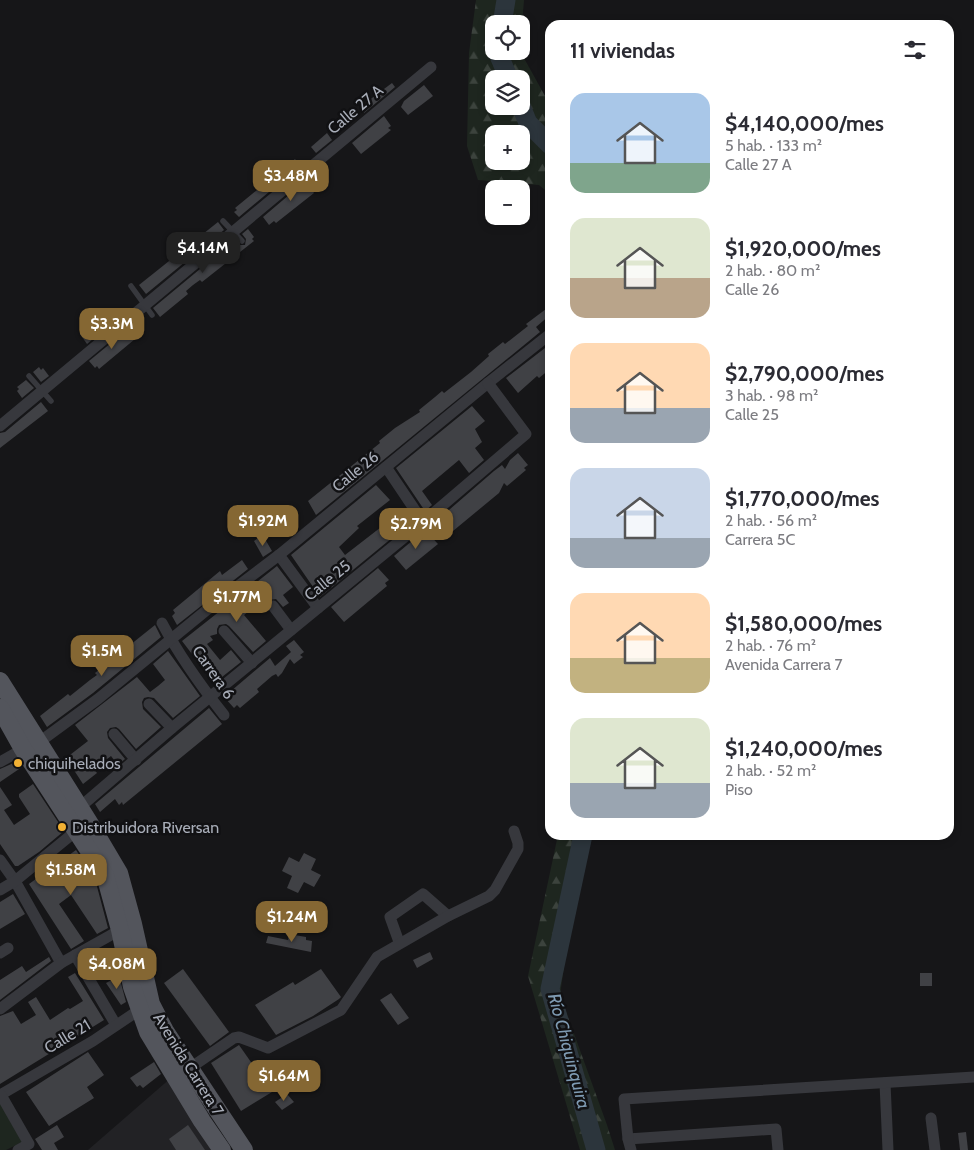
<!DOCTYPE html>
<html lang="es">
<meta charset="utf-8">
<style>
:root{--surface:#fff;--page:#f7f7f7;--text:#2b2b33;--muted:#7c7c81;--accent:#856733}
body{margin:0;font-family:Cabin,sans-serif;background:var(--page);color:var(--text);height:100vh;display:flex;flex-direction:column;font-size:19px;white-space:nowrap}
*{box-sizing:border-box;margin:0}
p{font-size:16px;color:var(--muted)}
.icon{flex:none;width:28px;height:28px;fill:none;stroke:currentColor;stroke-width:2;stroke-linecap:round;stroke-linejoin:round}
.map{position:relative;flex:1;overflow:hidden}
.panel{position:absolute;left:545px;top:20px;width:409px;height:820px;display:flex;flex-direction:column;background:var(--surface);border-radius:15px;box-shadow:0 2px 8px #0003}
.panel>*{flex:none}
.controls{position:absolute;left:485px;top:15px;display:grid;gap:10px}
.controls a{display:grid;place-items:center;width:45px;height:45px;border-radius:10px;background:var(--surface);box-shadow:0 2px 8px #0003;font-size:25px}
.price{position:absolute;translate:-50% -42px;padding:0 11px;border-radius:10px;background:var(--accent);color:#fff;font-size:16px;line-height:32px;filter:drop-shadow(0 1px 2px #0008)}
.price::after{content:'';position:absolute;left:50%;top:30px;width:15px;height:11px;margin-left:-8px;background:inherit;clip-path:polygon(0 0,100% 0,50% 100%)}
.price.current{background:#222;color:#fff}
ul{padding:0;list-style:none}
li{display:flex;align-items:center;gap:15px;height:125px;padding:0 25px}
li span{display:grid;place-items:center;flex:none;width:140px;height:100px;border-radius:15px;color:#555}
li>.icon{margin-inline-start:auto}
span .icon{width:60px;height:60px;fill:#fffc;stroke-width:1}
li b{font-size:21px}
h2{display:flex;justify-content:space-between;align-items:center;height:60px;padding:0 25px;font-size:21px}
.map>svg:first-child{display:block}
.built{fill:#222225}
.forest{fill:url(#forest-firs);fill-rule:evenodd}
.park{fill:#1e261f}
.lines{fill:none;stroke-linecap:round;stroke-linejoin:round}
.river{stroke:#2c353c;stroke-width:19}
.building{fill:#404145}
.service{stroke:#37383d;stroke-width:5.5}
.minor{stroke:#37383d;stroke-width:11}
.primary{stroke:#53555c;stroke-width:18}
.poi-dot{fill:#f2b134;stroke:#111113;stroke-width:2}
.labels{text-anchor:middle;stroke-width:5;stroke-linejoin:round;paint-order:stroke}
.street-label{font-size:16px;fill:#a8adb8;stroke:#111113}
.poi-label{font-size:16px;fill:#a8adb8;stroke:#111113;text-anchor:start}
.water-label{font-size:18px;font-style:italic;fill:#7f9bb3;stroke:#111113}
</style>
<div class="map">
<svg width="974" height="1150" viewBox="0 0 974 1150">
<defs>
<pattern id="forest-firs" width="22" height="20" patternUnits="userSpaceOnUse" patternTransform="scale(1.25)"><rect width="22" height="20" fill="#1e261f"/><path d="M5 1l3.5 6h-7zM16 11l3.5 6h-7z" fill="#3c433d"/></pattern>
</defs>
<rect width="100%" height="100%" fill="#161618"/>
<!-- built -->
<polygon class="built" points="172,1077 218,1150 88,1150"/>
<!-- forest -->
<g class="forest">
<path d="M476,0H524L521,36V24H494V51H520L550,105V194L539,185L478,180L467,146L469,53ZM494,79H521V106H494ZM494,134H521V161H494Z"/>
<polygon points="558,835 589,835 570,924 560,995 607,1125 615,1150 580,1150 528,976"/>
</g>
<!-- park -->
<polygon class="park" points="0,1103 22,1142 6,1150 0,1150"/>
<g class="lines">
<!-- river -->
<g class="river">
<polyline points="502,24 506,0"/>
<polyline points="497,51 509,79"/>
<polyline points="521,106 528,123 550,145"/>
<polyline points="583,835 550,989 596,1150"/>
</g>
</g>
<!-- building -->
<g class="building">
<polygon points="392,83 395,87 364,113 360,107"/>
<polygon points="424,85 433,96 408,115 401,107 404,101"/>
<polygon points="384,116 391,126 388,128 391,130 361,154 352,143"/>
<polygon points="327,133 332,140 316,153 311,147"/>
<polygon points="295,159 300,166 239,217 234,212 237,210 235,208"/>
<polygon points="309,178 316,187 312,190 314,193 276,223 274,221 269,225 263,217"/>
<polygon points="218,222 224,230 146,294 139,285"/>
<polygon points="248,229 254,237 252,239 254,241 202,282 200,280 193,285 186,291 188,294 160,317 153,308 235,240 240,245 245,245 246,239 242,234"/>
<polygon points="550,306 550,315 536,327 540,332 316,515 308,501 380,443 379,441 395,428 420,412 419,410 435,397 442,391 444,393 471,372 489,356 488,354 503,342 505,344 528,326 526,324"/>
<polygon points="111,309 118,318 87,344 80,334"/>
<polygon points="128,329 135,339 99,369 97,366 95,368 89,361"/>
<polygon points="545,348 550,354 550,369 539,378 537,376 518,393 506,378"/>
<polygon points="39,367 41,370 43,368 49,376 41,382 33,372"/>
<polygon points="26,380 34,388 22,398 17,391 19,389 17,387"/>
<polygon points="41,402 48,411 0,448 0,433 5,432"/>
<polygon points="472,406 485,421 475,429 482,442 475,448 484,460 469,473 459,460 422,491 432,505 425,511 396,468"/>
<polygon points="518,453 528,465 524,468 526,470 507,486 504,483 499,493 453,531 442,516 494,471 502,465 505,469 510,460"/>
<polygon points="376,485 390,500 357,526 359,528 339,547 345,555 385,524 388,528 392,525 398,533 320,597 291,555"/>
<polygon points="425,530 438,544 406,570 394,556"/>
<polygon points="258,538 261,542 265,539 272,551 263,557 254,541"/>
<polygon points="242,560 248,569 177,625 172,616 175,613 173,610 220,571 222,575"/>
<polygon points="277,566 293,587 283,595 289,603 283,607 276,599 269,600 267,597 244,615 266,641 253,652 229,626 226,624 219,625 217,629 217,634 210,636 213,640 207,644 220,660 231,650 241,662 222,677 212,666 205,671 182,641"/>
<polygon points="378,568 389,580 385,583 387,586 344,622 331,607"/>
<polygon points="155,625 161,637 93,693 47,727 40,716 68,694 70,696 90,680 97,675 95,673"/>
<polygon points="294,640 304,652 300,655 303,657 294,664 290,659 282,673 278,677 276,674 272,676 257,689 259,692 240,708 237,705 234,708 224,697 270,658 275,666 291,652 286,646"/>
<polygon points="168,651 200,696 173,718 154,698 148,697 144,698 142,702 143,709 161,727 136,749 119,729 116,727 110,728 107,732 108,738 125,759 118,765 111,756 94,769 97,773 83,784 66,758 88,741 75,725 137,677 150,692 158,686 165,680 153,664"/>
<polygon points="209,708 222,724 123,805 122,802 119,805 115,799 100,812 95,804"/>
<polygon points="18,761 22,767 0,782 0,769"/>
<polygon points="33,784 64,831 39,852 18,866 15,866 0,844 0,787 12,805 4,810 14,825 30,814 19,797 19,794"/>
<polygon points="76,850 95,879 108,928 97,934 71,895 59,904 84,941 71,949 29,884"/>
<polygon points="304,853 316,859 311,870 321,875 314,887 304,882 298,893 287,888 292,876 282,871 289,857 299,862"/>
<polygon points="13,894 25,914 0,929 0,902"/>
<polygon points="289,934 306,937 306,940 312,941 311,952 266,943 268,936 288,940"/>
<polygon points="430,952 433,959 417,968 413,960"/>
<polygon points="49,957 51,961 0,1000 0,980 22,966 26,972"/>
<polygon points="183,969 229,1032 210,1046 164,983"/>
<polygon points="321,969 341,997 339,999 313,1016 276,1035 255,1005 293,982 295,985"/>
<polygon points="75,973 104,1020 0,1084 0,1016 13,1011 21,1024 36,1015 28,1002 36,997 50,1020 68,1008 70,1009 83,1001 68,977"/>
<rect x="920" y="973" width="12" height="13"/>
<polygon points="119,976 126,1002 121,1005 106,983"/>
<polygon points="391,993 409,1018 398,1025 380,1000"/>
<polygon points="239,1045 272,1092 241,1111 211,1063"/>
<polygon points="88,1052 104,1075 87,1087 94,1098 49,1126 26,1092"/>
<polygon points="154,1062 161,1074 143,1088 140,1085 137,1087 130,1078"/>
<polygon points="287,1094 294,1102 282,1110 275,1102"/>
<polygon points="57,1125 64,1137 54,1143 58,1150 42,1150 35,1139"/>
<polygon points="188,1125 205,1150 176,1150 169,1139"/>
<polygon points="966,1132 968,1150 960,1150 958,1133"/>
</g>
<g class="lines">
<!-- service -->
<g class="service">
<polyline points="223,221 242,241"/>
<polyline points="131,286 152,315"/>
<polyline points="29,376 51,401"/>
</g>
<!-- minor -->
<g class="minor">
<polyline points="0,426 431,67"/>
<polyline points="386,467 423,522"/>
<polyline points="279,555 318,608"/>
<polyline points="273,606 291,630"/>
<path d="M162,623C179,655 201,686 224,715"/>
<polyline points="224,631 252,663"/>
<polyline points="149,704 172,728"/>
<polyline points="114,734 136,760"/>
<polyline points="38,743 98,699 208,609 279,555 488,383 550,334"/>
<polyline points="0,762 23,749"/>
<polyline points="79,808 172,728 423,522 526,434 488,383"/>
<polyline points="0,860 15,881 61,963"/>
<polyline points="0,890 15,881 76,831"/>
<polyline points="399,942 390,917 423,894 448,916"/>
<polyline points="0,953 8,948"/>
<polyline points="75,955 116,1025"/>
<polyline points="0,1009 61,963 120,930"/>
<polyline points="190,1068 234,1038 239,1037 268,1048 341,1010 377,957 448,916 489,896 495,890 518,849 518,843 514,831"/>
<polyline points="885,1083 888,1150"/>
<polyline points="0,1095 93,1041 145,1006"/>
<polyline points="1,1095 29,1144 18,1150"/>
<polyline points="931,1118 935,1150"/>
<polyline points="628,1139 776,1129 778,1150"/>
<polyline points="631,1150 628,1139 624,1099 974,1077"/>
</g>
<!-- primary -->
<g class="primary">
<polyline points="0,681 90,824 119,873 133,924 151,1004 165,1031 244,1150"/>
<polyline points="0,708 23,749 105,875 120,930 132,987 148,1032 202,1121 222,1150"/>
</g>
</g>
<!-- markers -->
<g class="poi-dot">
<circle cx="18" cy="763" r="5"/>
<circle cx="62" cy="827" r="5"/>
</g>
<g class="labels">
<!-- street labels -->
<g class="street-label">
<text transform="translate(355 109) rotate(-40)" y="6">Calle 27 A</text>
<text transform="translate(355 471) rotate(-39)" y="6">Calle 26</text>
<text transform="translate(327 580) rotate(-39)" y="6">Calle 25</text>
<text transform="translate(214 672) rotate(55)" y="6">Carrera 6</text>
<text transform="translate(67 1036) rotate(-31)" y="6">Calle 21</text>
<text transform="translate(189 1064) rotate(58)" y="6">Avenida Carrera 7</text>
</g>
<!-- poi labels -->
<g class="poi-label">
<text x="28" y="769">chiquihelados</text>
<text x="72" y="833">Distribuidora Riversan</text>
</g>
<!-- water labels -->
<g class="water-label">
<text transform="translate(569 1051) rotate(75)" y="6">Río Chiquinquira</text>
</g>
</g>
</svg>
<div class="controls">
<a><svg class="icon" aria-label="locate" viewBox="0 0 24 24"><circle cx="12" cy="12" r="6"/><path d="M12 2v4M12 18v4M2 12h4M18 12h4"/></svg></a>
<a><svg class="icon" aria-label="layers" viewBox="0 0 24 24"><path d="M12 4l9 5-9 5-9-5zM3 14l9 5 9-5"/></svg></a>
<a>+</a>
<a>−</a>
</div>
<b class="price" style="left:291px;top:202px">$3.48M</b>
<b class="price current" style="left:203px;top:274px">$4.14M</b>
<b class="price" style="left:112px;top:350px">$3.3M</b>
<b class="price" style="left:263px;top:547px">$1.92M</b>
<b class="price" style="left:416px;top:550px">$2.79M</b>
<b class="price" style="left:237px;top:623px">$1.77M</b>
<b class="price" style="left:102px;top:677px">$1.5M</b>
<b class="price" style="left:71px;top:896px">$1.58M</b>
<b class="price" style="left:292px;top:943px">$1.24M</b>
<b class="price" style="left:117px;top:990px">$4.08M</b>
<b class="price" style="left:284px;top:1102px">$1.64M</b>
<section class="panel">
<h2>11 viviendas<svg class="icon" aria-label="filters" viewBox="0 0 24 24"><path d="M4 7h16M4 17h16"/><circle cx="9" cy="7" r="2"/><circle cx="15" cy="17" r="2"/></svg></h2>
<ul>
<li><span style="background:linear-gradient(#a9c7e8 70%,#7fa58c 0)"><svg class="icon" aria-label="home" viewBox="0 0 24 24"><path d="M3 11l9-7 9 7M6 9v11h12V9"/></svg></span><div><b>$4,140,000/mes</b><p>5 hab. · 133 m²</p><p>Calle 27 A</p></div></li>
<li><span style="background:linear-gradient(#dfe7d0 60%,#b9a48a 0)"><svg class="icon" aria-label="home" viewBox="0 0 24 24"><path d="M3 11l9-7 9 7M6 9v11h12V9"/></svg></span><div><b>$1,920,000/mes</b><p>2 hab. · 80 m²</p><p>Calle 26</p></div></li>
<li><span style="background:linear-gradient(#ffd9b3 65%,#9aa5b1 0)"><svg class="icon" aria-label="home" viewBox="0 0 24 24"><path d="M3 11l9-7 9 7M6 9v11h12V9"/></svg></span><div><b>$2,790,000/mes</b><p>3 hab. · 98 m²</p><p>Calle 25</p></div></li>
<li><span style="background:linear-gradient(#c9d6e8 70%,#9aa5b1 0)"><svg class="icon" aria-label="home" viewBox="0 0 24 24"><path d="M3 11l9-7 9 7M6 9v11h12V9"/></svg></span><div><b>$1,770,000/mes</b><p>2 hab. · 56 m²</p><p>Carrera 5C</p></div></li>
<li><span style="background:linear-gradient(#ffd9b3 65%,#c2b280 0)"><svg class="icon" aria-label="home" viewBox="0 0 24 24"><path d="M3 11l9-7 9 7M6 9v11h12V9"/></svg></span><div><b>$1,580,000/mes</b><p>2 hab. · 76 m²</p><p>Avenida Carrera 7</p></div></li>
<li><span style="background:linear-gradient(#dfe7d0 65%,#9aa5b1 0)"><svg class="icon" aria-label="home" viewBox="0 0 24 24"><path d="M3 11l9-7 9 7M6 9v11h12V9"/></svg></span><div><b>$1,240,000/mes</b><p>2 hab. · 52 m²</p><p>Piso</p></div></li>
</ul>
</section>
</div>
